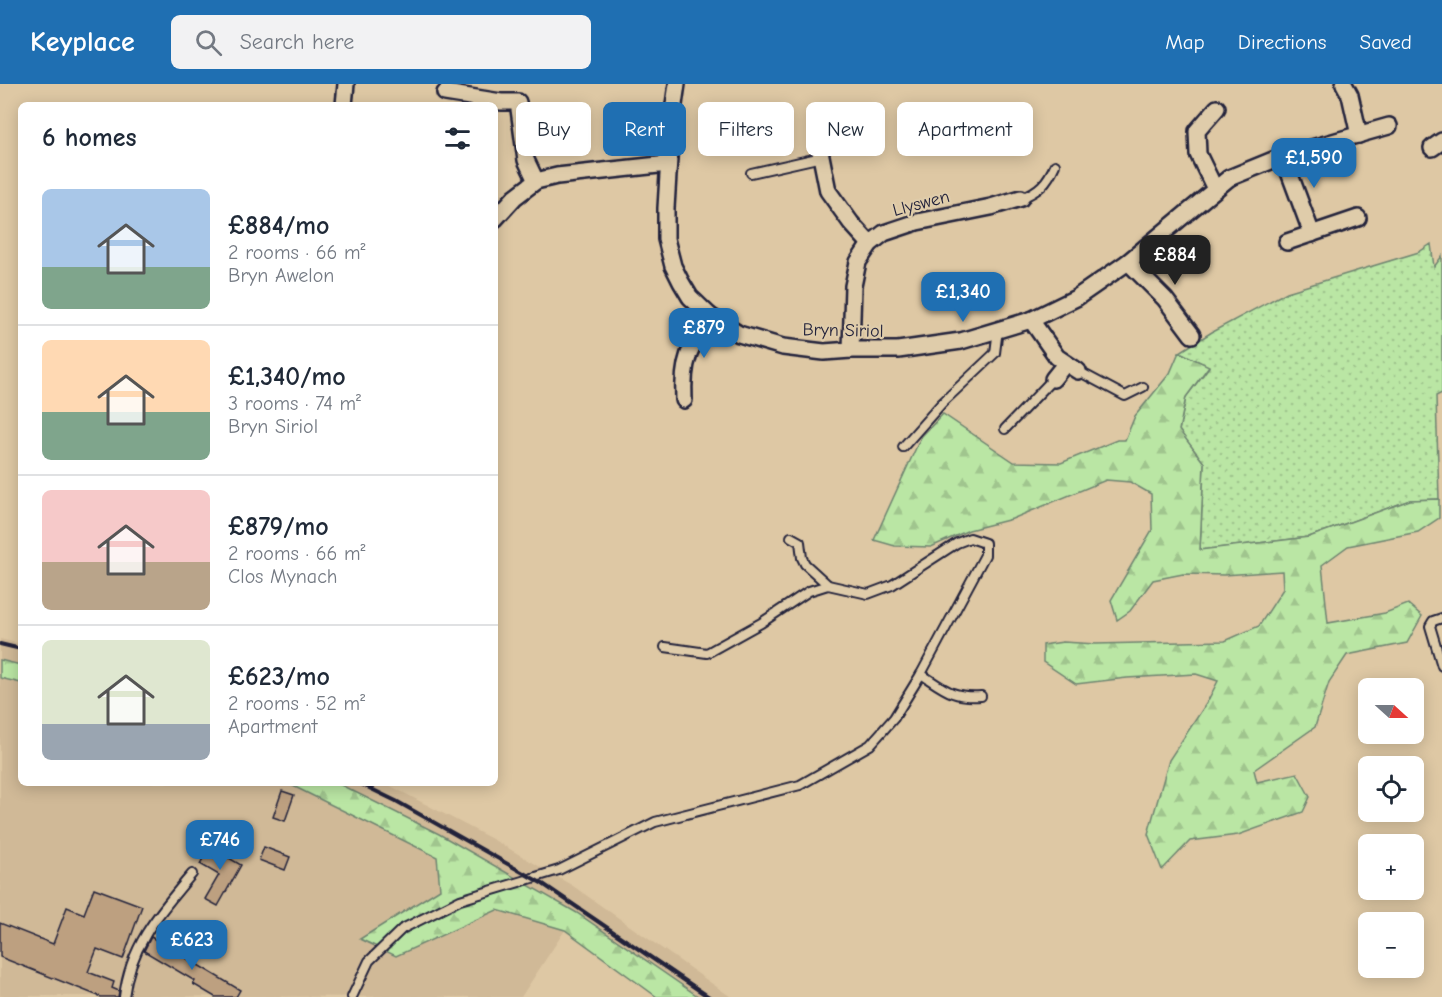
<!DOCTYPE html>
<meta charset="utf-8">
<style>
:root{--surface:#fff;--page:#f2f2f3;--text:#1f2937;--muted:#747a83;--line:#e0e1e3;--accent:#1f6fb2}
body{margin:0;font-family:"Comic Neue",sans-serif;background:var(--page);color:var(--text);height:100vh;display:flex;flex-direction:column;font-size:22px;white-space:nowrap}
*{box-sizing:border-box;margin:0}
p{font-size:20px;color:var(--muted)}
.icon{flex:none;width:33px;height:33px;fill:none;stroke:currentColor;stroke-width:2;stroke-linecap:round;stroke-linejoin:round}
.map{position:relative;flex:1;overflow:hidden}
.details{position:absolute;left:18px;top:18px;width:480px;height:684px;display:flex;flex-direction:column;background:var(--surface);border-radius:9px;box-shadow:0 3px 15px #0003}
.details>*{flex:none}
.guide{position:absolute;left:516px;top:18px;width:570px;height:54px;display:flex;gap:12px}
.needle{width:39px;rotate:111deg}
.fabs{position:absolute;left:1358px;top:594px;display:grid;gap:12px}
.fabs a{display:grid;place-items:center;width:66px;height:66px;border-radius:9px;background:var(--surface);box-shadow:0 3px 15px #0003;font-size:30px}
.price{position:absolute;translate:-50% -51px;padding:0 14px;border-radius:12px;background:var(--accent);color:#fff;font-size:20px;line-height:39px;filter:drop-shadow(0 2px 3px #0008)}
.price::after{content:'';position:absolute;left:50%;top:36px;width:18px;height:14px;margin-left:-9px;background:inherit;clip-path:polygon(0 0,100% 0,50% 100%)}
.price.active{background:#222;color:#fff}
ul{padding:0;list-style:none}
li{display:flex;align-items:center;gap:18px;height:150px;padding:0 24px}
li+li{border-top:2px solid var(--line)}
li span{display:grid;place-items:center;flex:none;width:168px;height:120px;border-radius:9px;color:#555}
li>.icon{margin-inline-start:auto}
span .icon{width:72px;height:72px;fill:#fffc;stroke-width:1}
li b{font-size:26px}
h2{display:flex;justify-content:space-between;align-items:center;height:72px;padding:0 24px;font-size:26px}
.tag{padding:0 21px;border-radius:9px;background:var(--surface);box-shadow:0 3px 15px #0003;font-size:21px;line-height:54px}
.tag.active{background:var(--accent);color:#fff}
header{display:flex;align-items:center;gap:36px;box-sizing:border-box;height:84px;padding:0 30px;background:var(--accent);color:#fff}
header strong{font-size:28px}
nav{display:flex;gap:33px;margin-inline-start:auto;font-size:21px}
.search{width:420px;height:54px;background:var(--page);display:flex;align-items:center;gap:15px;box-sizing:border-box;padding:0 21px;border-radius:9px;color:var(--muted);font-size:22px}
.map>svg:first-child{display:block}
.built{fill:#d0b997}
.grass{fill:url(#grass-dots);stroke:#6e8470;stroke-width:1.5}
.forest{fill:url(#forest-firs);stroke:#6e8470;stroke-width:1.5}
.building{fill:#bda080;stroke:#22223b;stroke-width:1.5}
.lines{fill:none;stroke-linecap:round;stroke-linejoin:round}
.service-casing{stroke:#22223b;stroke-width:12}
.minor-casing{stroke:#22223b;stroke-width:20}
.service{stroke:#dfccaa;stroke-width:8}
.minor{stroke:#dfccaa;stroke-width:15}
.rail{stroke:#22223b;stroke-width:4}
.labels{text-anchor:middle;stroke-width:4.5;stroke-linejoin:round;paint-order:stroke}
.street-label{font-size:18px;fill:#22223b;stroke:#dfccaa}
</style>
<header>
<strong>Keyplace</strong>
<div class="search"><svg class="icon" aria-label="search" viewBox="0 0 24 24"><circle cx="10" cy="10" r="6"/><path d="M15 15l6 6"/></svg>Search here</div>
<nav><a>Map</a><a>Directions</a><a>Saved</a></nav>
</header>
<div class="map">
<svg width="1442" height="913" viewBox="0 0 1442 913">
<defs>
<pattern id="grass-dots" width="8" height="8" patternUnits="userSpaceOnUse" patternTransform="scale(1.5)"><rect width="8" height="8" fill="#bae6a4"/><path d="M2 2h.1M6 6h.1" fill="none" stroke="#a0c58e" stroke-width="1.8" stroke-linecap="round"/></pattern>
<pattern id="forest-firs" width="22" height="20" patternUnits="userSpaceOnUse" patternTransform="scale(1.5)"><rect width="22" height="20" fill="#bae6a4"/><path d="M5 1l3.5 6h-7zM16 11l3.5 6h-7z" fill="#a0c58e"/></pattern>
</defs>
<rect width="100%" height="100%" fill="#dec8a4"/>
<filter id="ink" filterUnits="userSpaceOnUse"><feTurbulence type="fractalNoise" baseFrequency=".0167" numOctaves="2"/><feDisplacementMap in="SourceGraphic" scale="12" xChannelSelector="R" yChannelSelector="G"/><feConvolveMatrix kernelMatrix="1 2 1 2 8 2 1 2 1" color-interpolation-filters="sRGB"/></filter>
<g filter="url(#ink)">
<!-- built -->
<g class="built">
<polygon points="0,555 21,560 21,581 0,576"/>
<polygon points="0,594 21,599 21,699 287,699 437,773 565,846 521,913 0,912"/>
<polygon points="337,699 385,699 494,756 573,802 731,913 699,913 577,829 439,750"/>
</g>
<!-- grass -->
<polygon class="grass" points="1431,160 1434,183 1442,172 1442,309 1436,312 1439,415 1410,416 1309,453 1200,466 1204,379 1179,347 1186,313 1209,283 1180,268 1212,248 1287,208 1419,168"/>
<!-- forest -->
<g class="forest">
<polygon points="1179,268 1209,282 1186,313 1179,346 1204,379 1200,466 1309,453 1410,416 1439,415 1439,434 1418,448 1348,462 1322,481 1328,539 1385,529 1408,520 1422,532 1407,559 1347,571 1329,598 1315,643 1254,686 1257,698 1297,689 1310,713 1303,728 1238,751 1190,757 1162,786 1148,750 1169,676 1206,620 1218,597 1196,590 1127,594 1076,600 1043,578 1043,561 1063,558 1096,560 1225,557 1259,542 1283,505 1282,487 1224,491 1183,490 1153,496 1130,527 1117,536 1111,516 1152,446 1151,410 1130,398 1106,396 1012,435 969,446 931,463 895,462 874,456 921,353 943,330 1014,378 1061,379 1117,356 1125,356 1135,332 1170,289"/>
<polygon points="0,576 21,581 21,599 0,594"/>
<polygon points="287,699 337,699 439,750 577,829 699,913 657,913 565,846 497,826 396,872 360,855 440,805 437,773"/>
</g>
<!-- building -->
<g class="building">
<polygon points="282,707 294,711 285,737 273,733"/>
<polygon points="214,755 226,762 222,770 241,781 218,822 205,815 219,791 200,780"/>
<polygon points="264,763 290,773 285,786 259,776"/>
<polygon points="94,804 142,822 123,875 97,865 88,888 114,898 112,904 119,907 118,913 101,913 0,873 0,839 53,860 67,823 84,830"/>
<polygon points="151,853 240,906 236,913 215,913 193,900 195,897 144,867"/>
</g>
<g class="lines">
<!-- service casing -->
<g class="service-casing">
<g id="service">
<polyline points="751,89 822,73"/>
<path d="M1021,114C1039,107 1047,99 1055,81"/>
<polyline points="1078,287 1125,312 1143,303"/>
<polyline points="1005,345 1053,295"/>
<polyline points="903,363 942,319 995,269 998,245"/>
<polyline points="791,453 800,458 802,474 805,480 828,501"/>
<polyline points="1442,534 1433,537 1430,542 1442,582"/>
<path d="M921,590C944,605 952,614 981,612"/>
<path d="M124,913C130,861 160,828 192,790"/>
<polyline points="352,913 369,877 402,845 460,816 559,786 655,738 800,701 870,661 894,634 921,590 985,471 985,459 970,454 957,459 892,501 868,510 828,501 809,507 761,539 707,569 665,563"/>
</g>
</g>
<!-- minor casing -->
<g class="minor-casing">
<g id="minor">
<polyline points="677,0 671,41 666,124 666,155 673,182 681,198 690,213 710,232 739,250 783,263 824,268 851,266 898,266 961,257 1031,236 1076,214 1128,178 1229,94 1283,72 1389,42"/>
<polyline points="1344,0 1350,11 1359,51"/>
<polyline points="445,9 501,18 518,18 526,76 536,97"/>
<polyline points="344,21 346,0"/>
<polyline points="818,57 828,107 851,139 870,160"/>
<polyline points="1432,64 1442,57"/>
<polyline points="1283,72 1312,150"/>
<polyline points="1215,105 1198,70 1197,47 1217,24"/>
<polyline points="495,135 515,113 536,97 557,92 668,80"/>
<polyline points="1287,158 1358,134"/>
<polyline points="1128,178 1165,215 1192,251"/>
<polyline points="1031,236 1057,273 1078,287"/>
<polyline points="851,266 853,202 858,178 870,160 884,149 917,138 991,123 1021,114"/>
<polyline points="1053,295 1065,280"/>
<path d="M684,316C682,276 689,265 710,232"/>
</g>
</g>
<!-- service -->
<use href="#service" class="service"/>
<!-- minor -->
<use href="#minor" class="minor"/>
<!-- rail -->
<g class="rail">
<polyline points="0,560 21,565"/>
<polyline points="359,699 396,717 543,800 709,913"/>
</g>
</g>
</g>
<g class="labels">
<!-- street labels -->
<g class="street-label">
<text transform="translate(921 119) rotate(-15)" y="6">Llyswen</text>
<text transform="translate(843 246) rotate(1)" y="6">Bryn Siriol</text>
</g>
</g>
</svg>
<div class="fabs">
<a><svg class="needle" viewBox="-14 -14 28 28"><path d="M0-13l5 13h-10z" fill="#e53935"/><path d="M0 13l5-13h-10z" fill="#747a83"/></svg></a>
<a><svg class="icon" aria-label="locate" viewBox="0 0 24 24"><circle cx="12" cy="12" r="6"/><path d="M12 2v4M12 18v4M2 12h4M18 12h4"/></svg></a>
<a>+</a>
<a>−</a>
</div>
<b class="price" style="left:1314px;top:105px">£1,590</b>
<b class="price active" style="left:1175px;top:202px">£884</b>
<b class="price" style="left:963px;top:239px">£1,340</b>
<b class="price" style="left:704px;top:275px">£879</b>
<b class="price" style="left:220px;top:787px">£746</b>
<b class="price" style="left:192px;top:887px">£623</b>
<div class="guide">
<a class="tag">Buy</a>
<a class="tag active">Rent</a>
<a class="tag">Filters</a>
<a class="tag">New</a>
<a class="tag">Apartment</a>
</div>
<section class="details">
<h2>6 homes<svg class="icon" aria-label="filters" viewBox="0 0 24 24"><path d="M4 7h16M4 17h16"/><circle cx="9" cy="7" r="2"/><circle cx="15" cy="17" r="2"/></svg></h2>
<ul>
<li><span style="background:linear-gradient(#a9c7e8 65%,#7fa58c 0)"><svg class="icon" aria-label="home" viewBox="0 0 24 24"><path d="M3 11l9-7 9 7M6 9v11h12V9"/></svg></span><div><b>£884/mo</b><p>2 rooms · 66 m²</p><p>Bryn Awelon</p></div></li>
<li><span style="background:linear-gradient(#ffd9b3 60%,#7fa58c 0)"><svg class="icon" aria-label="home" viewBox="0 0 24 24"><path d="M3 11l9-7 9 7M6 9v11h12V9"/></svg></span><div><b>£1,340/mo</b><p>3 rooms · 74 m²</p><p>Bryn Siriol</p></div></li>
<li><span style="background:linear-gradient(#f6c9c9 60%,#b9a48a 0)"><svg class="icon" aria-label="home" viewBox="0 0 24 24"><path d="M3 11l9-7 9 7M6 9v11h12V9"/></svg></span><div><b>£879/mo</b><p>2 rooms · 66 m²</p><p>Clos Mynach</p></div></li>
<li><span style="background:linear-gradient(#dfe7d0 70%,#9aa5b1 0)"><svg class="icon" aria-label="home" viewBox="0 0 24 24"><path d="M3 11l9-7 9 7M6 9v11h12V9"/></svg></span><div><b>£623/mo</b><p>2 rooms · 52 m²</p><p>Apartment</p></div></li>
</ul>
</section>
</div>
